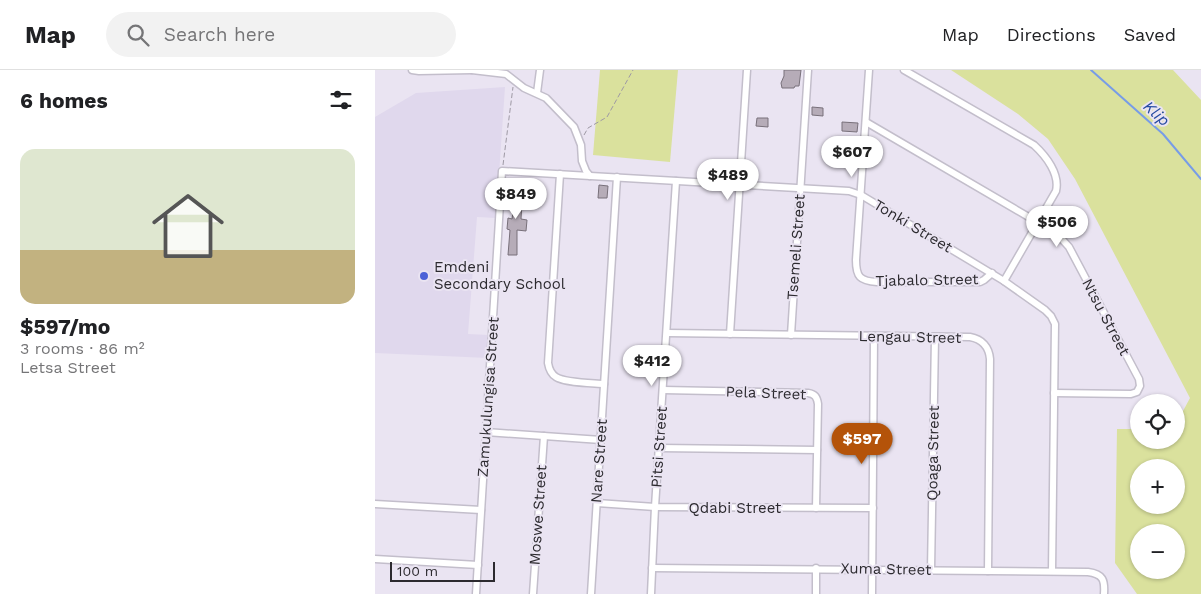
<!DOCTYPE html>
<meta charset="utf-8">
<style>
:root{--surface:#fff;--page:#f2f2f2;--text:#202124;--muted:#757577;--line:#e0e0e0;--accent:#b45309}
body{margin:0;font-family:"Work Sans",sans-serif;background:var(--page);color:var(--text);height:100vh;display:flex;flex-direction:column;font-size:19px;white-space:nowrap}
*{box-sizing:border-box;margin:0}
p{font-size:16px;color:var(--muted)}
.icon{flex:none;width:28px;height:28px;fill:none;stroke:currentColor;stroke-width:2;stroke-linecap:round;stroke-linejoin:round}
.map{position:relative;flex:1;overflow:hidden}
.drawer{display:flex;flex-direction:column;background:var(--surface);width:375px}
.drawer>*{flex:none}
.fabs{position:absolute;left:755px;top:324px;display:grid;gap:10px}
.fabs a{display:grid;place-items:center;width:55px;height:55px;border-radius:50%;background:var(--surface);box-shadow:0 1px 4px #0004;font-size:25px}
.scale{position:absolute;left:15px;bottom:12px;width:105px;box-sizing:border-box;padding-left:5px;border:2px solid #2c2a2f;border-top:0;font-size:14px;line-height:18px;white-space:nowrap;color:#2c2a2f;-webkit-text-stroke:4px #eae4f2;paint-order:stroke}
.price{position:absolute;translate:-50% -42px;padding:0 11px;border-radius:18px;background:#fff;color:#222;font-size:16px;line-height:32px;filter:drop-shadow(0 1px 2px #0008)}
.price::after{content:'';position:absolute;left:50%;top:30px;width:15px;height:11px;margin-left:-8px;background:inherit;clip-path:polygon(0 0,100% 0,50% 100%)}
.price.selected{background:var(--accent);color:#fff}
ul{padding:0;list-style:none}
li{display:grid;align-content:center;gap:10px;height:265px;padding:0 20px}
li span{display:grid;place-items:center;height:155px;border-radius:15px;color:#555}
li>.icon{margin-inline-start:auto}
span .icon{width:90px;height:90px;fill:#fffc;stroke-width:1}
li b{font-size:21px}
h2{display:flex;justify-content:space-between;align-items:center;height:60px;padding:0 20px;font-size:21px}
header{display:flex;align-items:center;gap:30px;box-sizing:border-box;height:70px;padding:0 25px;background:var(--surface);border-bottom:1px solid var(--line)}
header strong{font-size:24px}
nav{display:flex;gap:28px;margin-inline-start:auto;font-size:18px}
.search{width:350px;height:45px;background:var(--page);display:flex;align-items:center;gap:12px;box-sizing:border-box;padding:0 18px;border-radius:28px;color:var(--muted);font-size:19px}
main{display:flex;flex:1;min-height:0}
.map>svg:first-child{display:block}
.built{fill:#e0d8ed}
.green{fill:#dae19d;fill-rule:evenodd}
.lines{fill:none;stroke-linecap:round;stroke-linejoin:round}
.stream{stroke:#779ce7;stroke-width:2}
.building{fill:#b6acb8;stroke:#78707a}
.street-casing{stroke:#c3becb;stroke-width:9}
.path{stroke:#9e99a4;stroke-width:1;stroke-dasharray:5 2.5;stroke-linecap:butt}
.street{stroke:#fff;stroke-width:6}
.poi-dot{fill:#4c62d7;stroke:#eae4f2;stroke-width:2}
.labels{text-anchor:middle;stroke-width:4;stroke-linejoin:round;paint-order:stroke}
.street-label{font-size:15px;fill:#2c2a2f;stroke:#eae4f2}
.poi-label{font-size:15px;fill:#2c2a2f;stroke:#eae4f2;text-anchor:start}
.water-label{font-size:16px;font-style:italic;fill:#244aa1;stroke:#eae4f2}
</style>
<header>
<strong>Map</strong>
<div class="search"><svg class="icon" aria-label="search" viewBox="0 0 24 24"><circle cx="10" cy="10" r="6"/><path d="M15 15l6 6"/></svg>Search here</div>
<nav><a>Map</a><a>Directions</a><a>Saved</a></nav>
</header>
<main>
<section class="drawer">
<h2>6 homes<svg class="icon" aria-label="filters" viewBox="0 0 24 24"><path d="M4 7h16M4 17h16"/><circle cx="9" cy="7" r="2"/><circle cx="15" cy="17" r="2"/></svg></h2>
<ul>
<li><span style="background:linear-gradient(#dfe7d0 65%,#c2b280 0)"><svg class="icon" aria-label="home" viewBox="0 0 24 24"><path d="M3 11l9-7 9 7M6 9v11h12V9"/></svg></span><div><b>$597/mo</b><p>3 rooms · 86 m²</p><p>Letsa Street</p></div></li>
</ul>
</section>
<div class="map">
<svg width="826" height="524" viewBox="0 0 826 524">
<rect width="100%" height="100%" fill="#eae4f2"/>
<!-- built -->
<polygon class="built" points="130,17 121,148 102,147 93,264 114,265 113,288 0,283 0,47 41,23"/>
<!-- green -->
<g class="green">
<polygon points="225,0 303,0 295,92 218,85"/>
<path d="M576,0H798L826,30V524H762L740,493L742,359H764V370H801V354L815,328L700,109L673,69L643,44ZM764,398H801V435H764ZM764,462H801V500H764Z"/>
</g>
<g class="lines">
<!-- stream -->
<polyline class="stream" points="716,0 788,64 826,109"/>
</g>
<!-- building -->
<g class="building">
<polygon points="409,0 426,0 424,16 420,16 419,18 407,18 406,13 409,6"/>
<polygon points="437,37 448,38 448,46 437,45"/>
<polygon points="382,48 393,48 393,57 381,56"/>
<polygon points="467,52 483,53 482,62 467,61"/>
<polygon points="140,114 148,114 146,149 152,150 151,161 142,160 142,185 133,185 135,160 132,159 133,148 137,149 139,134 137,134"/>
<polygon points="224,115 233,116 232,128 223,128"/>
</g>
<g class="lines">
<!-- street casing -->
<g class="street-casing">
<g id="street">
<polyline points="37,0 44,1 97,0"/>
<polyline points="97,0 131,4 149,18 171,28 199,57 206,75 207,91 211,101 215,106"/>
<path d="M494,0L481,190C481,207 485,211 502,212H605L609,210L617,203"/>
<path d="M529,0L659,75C671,86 685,104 681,121L629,211"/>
<polyline points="162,23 165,0"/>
<polyline points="491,52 669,156 684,166 694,177 764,309 765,316 762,322 756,324 679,323"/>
<path d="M185,104L173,293C174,299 176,304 181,307C190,313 218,313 229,314"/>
<path d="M292,263L595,267C607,269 614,277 615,289L613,501"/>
<polyline points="355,264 372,0"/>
<polyline points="416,265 433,0"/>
<path d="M288,320L433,323C440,324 442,327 443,334L441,438"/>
<polyline points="111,362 226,370"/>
<polyline points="284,378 442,380"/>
<polyline points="222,433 280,437 498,438"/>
<polyline points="0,434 106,440"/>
<polyline points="0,489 103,495"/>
<path d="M277,498L713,502C728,504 730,510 729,524"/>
<polyline points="556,500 560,267"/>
<polyline points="101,524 127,101 474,121 486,125 629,211 670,240 676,246 680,254 677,501"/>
<polyline points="158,524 169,366"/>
<polyline points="216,524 242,107"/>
<polyline points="276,524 280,437 301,111"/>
<polyline points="441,524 441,498"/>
<polyline points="497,524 499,266"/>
</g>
</g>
<!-- path -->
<g class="path">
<polyline points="209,65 213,58 232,47 258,0"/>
<polyline points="128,95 138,17"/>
</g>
<!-- street -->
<use href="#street" class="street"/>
</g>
<!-- markers -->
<circle class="poi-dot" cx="49" cy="206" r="5"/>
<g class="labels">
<!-- street labels -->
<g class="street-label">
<text transform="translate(538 156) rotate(31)" y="5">Tonki Street</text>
<text transform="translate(421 177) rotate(-86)" y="5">Tsemeli Street</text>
<text transform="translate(552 210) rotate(-1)" y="5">Tjabalo Street</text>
<text transform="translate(731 247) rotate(62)" y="5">Ntsu Street</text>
<text transform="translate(535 267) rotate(1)" y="5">Lengau Street</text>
<text transform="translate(391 323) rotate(2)" y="5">Pela Street</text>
<text transform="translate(113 327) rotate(-86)" y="5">Zamukulungisa Street</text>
<text transform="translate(284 377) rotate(-86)" y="5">Pitsi Street</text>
<text transform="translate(558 383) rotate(-89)" y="5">Qoaga Street</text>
<text transform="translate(224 391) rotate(-86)" y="5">Nare Street</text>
<text x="360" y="443">Qdabi Street</text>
<text transform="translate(163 445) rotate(-86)" y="5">Moswe Street</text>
<text transform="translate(511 499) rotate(1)" y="5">Xuma Street</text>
</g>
<!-- poi labels -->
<g class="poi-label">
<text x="59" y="202">Emdeni<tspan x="59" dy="17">Secondary School</tspan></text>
</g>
<!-- water labels -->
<g class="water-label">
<text transform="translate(782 43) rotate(42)" y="6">Klip</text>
</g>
</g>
</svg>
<div class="fabs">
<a><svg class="icon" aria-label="locate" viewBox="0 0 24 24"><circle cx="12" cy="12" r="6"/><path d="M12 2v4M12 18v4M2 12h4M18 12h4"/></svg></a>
<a>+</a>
<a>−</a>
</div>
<div class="scale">100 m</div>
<b class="price" style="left:477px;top:108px">$607</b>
<b class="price" style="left:353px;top:131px">$489</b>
<b class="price" style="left:141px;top:150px">$849</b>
<b class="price" style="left:682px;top:178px">$506</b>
<b class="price" style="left:277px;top:317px">$412</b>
<b class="price selected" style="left:487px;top:395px">$597</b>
</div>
</main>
